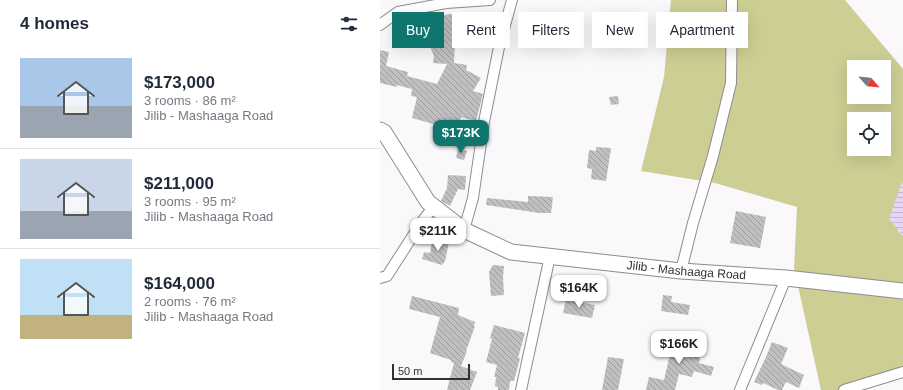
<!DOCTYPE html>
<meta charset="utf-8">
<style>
:root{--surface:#fff;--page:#f2f2f3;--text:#1f2937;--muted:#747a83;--line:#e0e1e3;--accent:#0f766e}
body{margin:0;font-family:Helvetica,sans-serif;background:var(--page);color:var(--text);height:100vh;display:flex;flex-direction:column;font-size:15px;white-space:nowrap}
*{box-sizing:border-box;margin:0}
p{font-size:13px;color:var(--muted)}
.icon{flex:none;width:22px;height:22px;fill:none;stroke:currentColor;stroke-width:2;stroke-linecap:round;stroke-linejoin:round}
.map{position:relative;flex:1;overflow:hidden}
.sheet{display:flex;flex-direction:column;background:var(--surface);width:380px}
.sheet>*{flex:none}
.top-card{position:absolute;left:12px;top:12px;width:380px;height:36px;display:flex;gap:8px}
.needle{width:26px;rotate:117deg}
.controls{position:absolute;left:467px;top:60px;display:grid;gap:8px}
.controls a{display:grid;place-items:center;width:44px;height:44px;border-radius:0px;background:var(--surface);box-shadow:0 4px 16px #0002;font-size:20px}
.scale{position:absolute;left:12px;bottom:10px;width:78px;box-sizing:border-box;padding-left:4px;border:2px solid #323132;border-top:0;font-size:11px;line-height:14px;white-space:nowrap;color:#323132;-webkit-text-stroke:3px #faf8fb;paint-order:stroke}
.price{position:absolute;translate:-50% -34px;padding:0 9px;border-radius:8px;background:#fff;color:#222;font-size:13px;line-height:26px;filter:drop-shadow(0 1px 2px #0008)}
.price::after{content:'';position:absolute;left:50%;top:24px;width:12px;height:9px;margin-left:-6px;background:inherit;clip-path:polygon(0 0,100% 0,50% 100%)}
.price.on{background:var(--accent);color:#fff}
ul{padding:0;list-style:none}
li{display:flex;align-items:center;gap:12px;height:100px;padding:0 20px}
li+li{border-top:1px solid var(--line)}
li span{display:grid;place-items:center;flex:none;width:112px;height:80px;border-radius:0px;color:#555}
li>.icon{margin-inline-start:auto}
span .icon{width:48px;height:48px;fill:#fffc;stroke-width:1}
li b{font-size:17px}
h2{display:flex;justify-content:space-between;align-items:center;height:48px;padding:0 20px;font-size:17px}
.chip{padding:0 14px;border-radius:0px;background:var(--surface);box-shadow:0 4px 16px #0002;font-size:14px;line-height:36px}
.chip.on{background:var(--accent);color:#fff}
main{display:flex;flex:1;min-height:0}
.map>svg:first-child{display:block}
.green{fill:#cdce93;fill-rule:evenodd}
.water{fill:url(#water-rules)}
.building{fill:url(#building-back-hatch)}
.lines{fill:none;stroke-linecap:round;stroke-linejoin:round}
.minor-casing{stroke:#8d8b8e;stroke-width:12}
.secondary-casing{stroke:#8d8b8e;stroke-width:17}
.minor{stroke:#fff;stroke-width:10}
.secondary{stroke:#fff;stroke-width:15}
.labels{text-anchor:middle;stroke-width:3.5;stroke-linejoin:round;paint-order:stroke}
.street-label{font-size:12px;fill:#323132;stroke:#faf8fb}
</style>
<main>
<section class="sheet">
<h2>4 homes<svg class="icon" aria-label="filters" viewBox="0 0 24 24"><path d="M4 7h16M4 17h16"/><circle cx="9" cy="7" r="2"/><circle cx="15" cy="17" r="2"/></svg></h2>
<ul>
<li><span style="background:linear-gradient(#a9c7e8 60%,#9aa5b1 0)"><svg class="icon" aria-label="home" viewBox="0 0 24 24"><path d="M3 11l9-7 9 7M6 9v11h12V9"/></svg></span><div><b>$173,000</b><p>3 rooms · 86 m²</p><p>Jilib - Mashaaga Road</p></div></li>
<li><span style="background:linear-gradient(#c9d6e8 65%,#9aa5b1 0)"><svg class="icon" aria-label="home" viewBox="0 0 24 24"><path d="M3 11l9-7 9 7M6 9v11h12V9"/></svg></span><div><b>$211,000</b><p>3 rooms · 95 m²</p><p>Jilib - Mashaaga Road</p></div></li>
<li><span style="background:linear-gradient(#bfe0f5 70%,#c2b280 0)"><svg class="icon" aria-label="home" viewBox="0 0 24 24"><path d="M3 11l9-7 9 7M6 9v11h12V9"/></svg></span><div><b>$164,000</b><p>2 rooms · 76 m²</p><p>Jilib - Mashaaga Road</p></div></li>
</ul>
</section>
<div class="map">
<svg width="523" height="390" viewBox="0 0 523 390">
<defs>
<pattern id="water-rules" width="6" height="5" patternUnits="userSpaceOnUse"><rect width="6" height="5" fill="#e6d5f5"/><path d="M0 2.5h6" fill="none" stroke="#c6b7d2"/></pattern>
<pattern id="building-back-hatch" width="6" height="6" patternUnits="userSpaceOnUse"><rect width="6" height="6" fill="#c0bfc2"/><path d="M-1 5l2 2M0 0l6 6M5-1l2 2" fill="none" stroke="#9d9c9e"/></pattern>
</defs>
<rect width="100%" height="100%" fill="#faf8fb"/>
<!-- green -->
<path class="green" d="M291,0H465L523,69V183L520,187L518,231L523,236V374L466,390H441L414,268L417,207L335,183L261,171L284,77ZM474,67H504V97H474ZM474,119H504V149H474Z"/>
<!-- water -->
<polygon class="water" points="523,183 523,236 509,219 520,187"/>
<!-- building -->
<g class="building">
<polygon points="79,13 80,41 75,42 74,63 87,65 86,70 101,78 93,91 103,94 96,121 81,117 77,130 72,128 68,138 58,139 57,125 32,118 37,97 31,96 32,89 17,85 17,87 0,83 0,50 9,52 6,66 28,72 27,76 57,84 67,64 53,63 54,56 44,33 44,15 56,15 56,16"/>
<polygon points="251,20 262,25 257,35 246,29"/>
<polygon points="238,96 239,104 231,105 229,97"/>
<polygon points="216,147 231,148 226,181 211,179 212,169 207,168 209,150 216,151"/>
<polygon points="78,149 87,151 84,160 76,158"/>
<polygon points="68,175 86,176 85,190 78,189 70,206 61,201 67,188"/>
<polygon points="148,196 173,197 171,213 159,213 106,205 107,198 148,202"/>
<polygon points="356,211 386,217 380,248 350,243"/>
<polygon points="62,236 70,238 65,261 62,265 42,259 44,252 50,253 52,241 60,243"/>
<polygon points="113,265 124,266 123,277 124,295 111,296 109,272"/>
<polygon points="283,295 292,296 291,302 310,305 308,315 281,311"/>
<polygon points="32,296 79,308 78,315 95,322 94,326 95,326 86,351 87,351 81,366 97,372 90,390 67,390 74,363 71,362 71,360 50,353 60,317 29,309"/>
<polygon points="186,299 215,305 212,318 183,313"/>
<polygon points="114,325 145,333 138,358 140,358 134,381 130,381 129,390 118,390 118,387 115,386 116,377 114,377 117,365 106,362 112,339 110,338"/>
<polygon points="300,339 322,344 319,363 334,367 331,376 314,371 312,377 299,374 295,390 266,390 269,377 284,380 290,354 274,352 275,345 298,346"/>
<polygon points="392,342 408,348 401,364 424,375 419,388 406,382 402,390 398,390 383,383 382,385 374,382 386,357"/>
<polygon points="228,357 244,359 238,390 222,390"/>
</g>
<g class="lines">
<!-- minor casing -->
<g class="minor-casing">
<g id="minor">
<polyline points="0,25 18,12 66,3 110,0"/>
<polyline points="84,230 93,198 104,122 119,47 132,0"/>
<polyline points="301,271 313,223 333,156 351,83 352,0"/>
<polyline points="0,278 7,276 41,223 54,206"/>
<polyline points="141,390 170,256"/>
<polyline points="360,390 406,278"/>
<polyline points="464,390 523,372"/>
</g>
</g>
<!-- secondary casing -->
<g class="secondary-casing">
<g id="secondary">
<path id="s1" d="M0,130L4,132L48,202L84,230L131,252L301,271L406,278L523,291"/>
</g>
</g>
<!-- minor -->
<use href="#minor" class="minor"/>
<!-- secondary -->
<use href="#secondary" class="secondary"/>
</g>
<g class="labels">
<!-- street labels -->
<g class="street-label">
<text dy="4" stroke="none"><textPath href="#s1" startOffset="361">Jilib - Mashaaga Road</textPath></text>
</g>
</g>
</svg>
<div class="controls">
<a><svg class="needle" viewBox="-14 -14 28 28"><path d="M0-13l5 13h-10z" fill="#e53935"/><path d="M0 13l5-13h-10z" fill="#747a83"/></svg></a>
<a><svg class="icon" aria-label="locate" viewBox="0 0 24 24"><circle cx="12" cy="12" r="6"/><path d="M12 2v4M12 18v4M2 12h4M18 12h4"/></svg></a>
</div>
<div class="scale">50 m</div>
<b class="price on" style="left:81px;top:154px">$173K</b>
<b class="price" style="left:58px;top:252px">$211K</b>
<b class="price" style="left:199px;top:309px">$164K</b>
<b class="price" style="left:299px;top:365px">$166K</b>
<div class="top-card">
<a class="chip on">Buy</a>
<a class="chip">Rent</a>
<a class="chip">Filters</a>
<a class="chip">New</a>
<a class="chip">Apartment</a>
</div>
</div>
</main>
